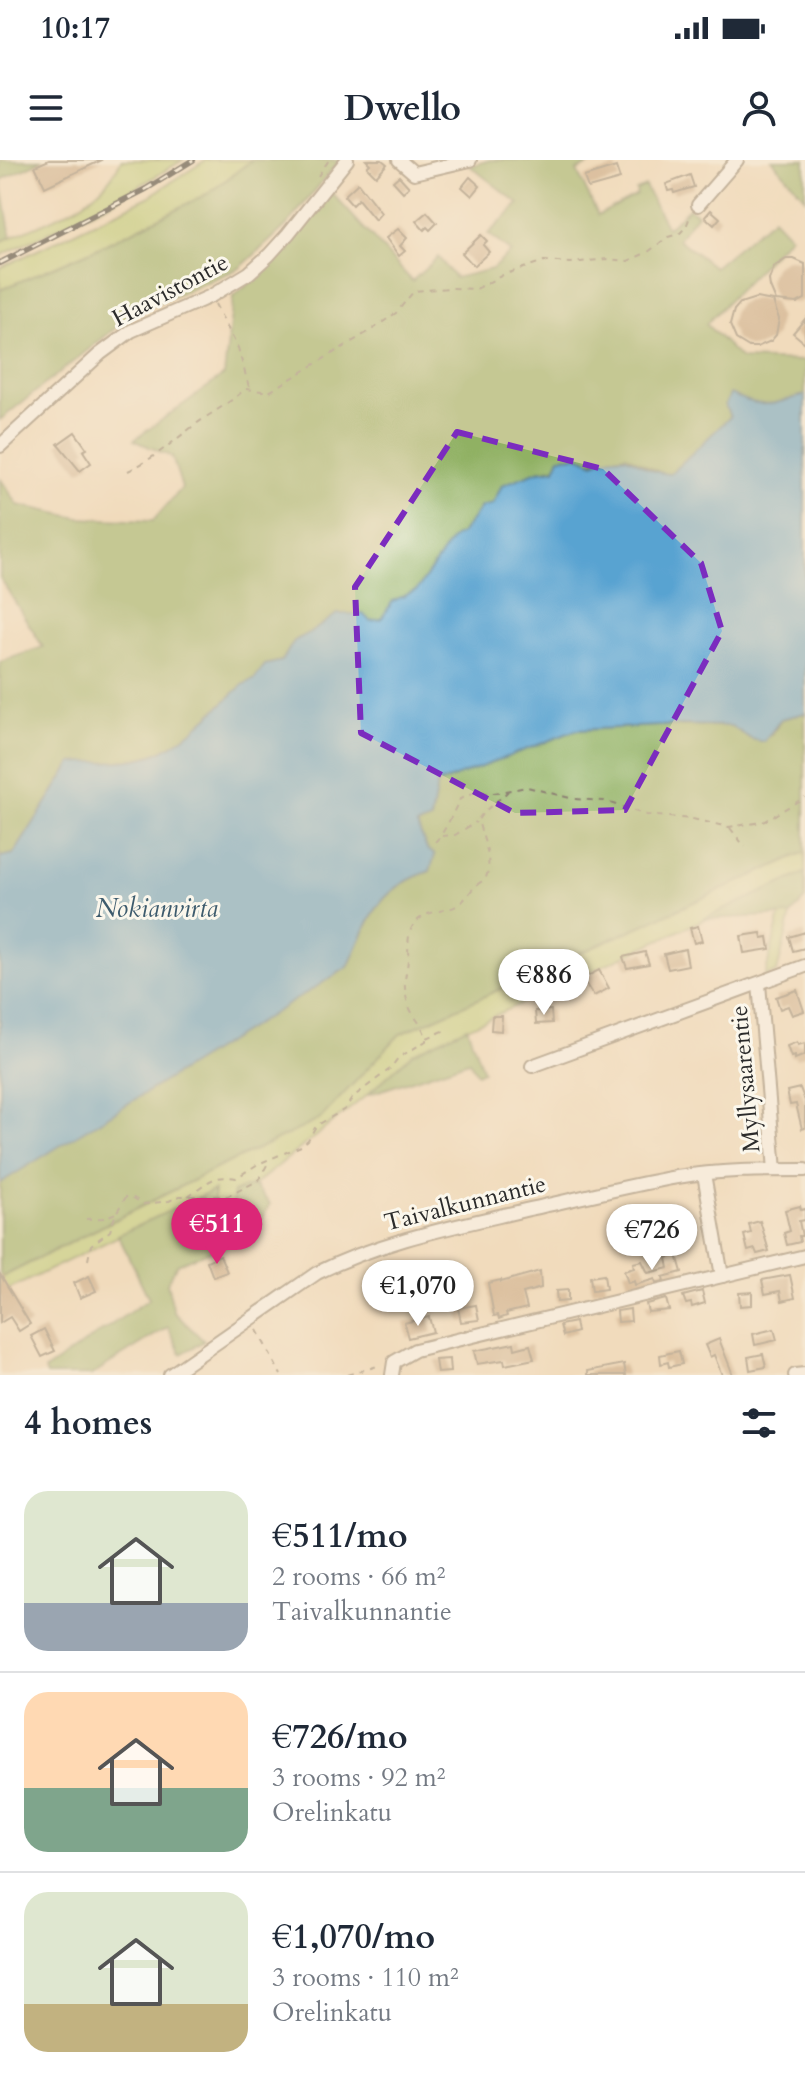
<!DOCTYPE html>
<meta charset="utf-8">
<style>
:root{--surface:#fff;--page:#f6f6f7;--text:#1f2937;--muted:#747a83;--line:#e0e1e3;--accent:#db2777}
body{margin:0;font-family:Cardo,serif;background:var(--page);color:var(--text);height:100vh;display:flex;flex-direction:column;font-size:30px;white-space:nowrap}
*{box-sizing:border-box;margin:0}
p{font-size:26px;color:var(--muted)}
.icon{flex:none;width:44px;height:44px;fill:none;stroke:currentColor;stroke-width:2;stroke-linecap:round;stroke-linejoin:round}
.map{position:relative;height:1215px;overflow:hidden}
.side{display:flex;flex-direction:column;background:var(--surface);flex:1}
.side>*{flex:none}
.price{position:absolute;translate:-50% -68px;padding:0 18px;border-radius:28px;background:#fff;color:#222;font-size:26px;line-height:52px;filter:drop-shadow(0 2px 4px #0008)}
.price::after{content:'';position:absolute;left:50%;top:48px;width:24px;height:18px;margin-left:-12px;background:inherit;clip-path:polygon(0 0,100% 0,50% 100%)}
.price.active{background:var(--accent);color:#fff}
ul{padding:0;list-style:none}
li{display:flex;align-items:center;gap:24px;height:200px;padding:0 24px}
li+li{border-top:2px solid var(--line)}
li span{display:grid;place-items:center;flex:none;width:224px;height:160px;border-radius:24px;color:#555}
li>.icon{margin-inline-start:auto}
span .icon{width:96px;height:96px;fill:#fffc;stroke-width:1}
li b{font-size:34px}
h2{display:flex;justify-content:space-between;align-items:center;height:96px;padding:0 24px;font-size:34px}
.status{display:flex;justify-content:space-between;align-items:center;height:56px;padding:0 40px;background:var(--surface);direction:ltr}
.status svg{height:22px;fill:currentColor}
header{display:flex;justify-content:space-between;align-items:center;height:104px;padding:0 24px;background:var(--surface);font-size:36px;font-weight:700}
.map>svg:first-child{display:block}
.green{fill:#b6ce72;stroke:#707c4e;stroke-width:2}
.forest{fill:#90b164;stroke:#5e6e48;stroke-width:2}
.water{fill:#59a3d1;stroke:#42677e;stroke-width:2}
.building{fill:#c3a17e}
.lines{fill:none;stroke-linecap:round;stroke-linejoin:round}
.minor-casing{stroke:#8e8374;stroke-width:16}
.path{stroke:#8e8374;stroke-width:2;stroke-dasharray:6 6;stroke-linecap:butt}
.minor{stroke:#fff;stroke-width:12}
.rail-casing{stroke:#2b2b2b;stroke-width:6}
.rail{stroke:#fbf7ec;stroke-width:3;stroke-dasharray:9;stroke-linecap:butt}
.marked{fill:none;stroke:#7b2cbf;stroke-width:6;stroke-dasharray:16 10;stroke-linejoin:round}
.labels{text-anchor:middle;stroke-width:6;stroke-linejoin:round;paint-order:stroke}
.street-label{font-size:24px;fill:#2b2b2b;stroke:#fbf7ec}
.water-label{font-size:26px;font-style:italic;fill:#3d5b6d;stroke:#fbf7ec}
</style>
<div class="status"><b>10:17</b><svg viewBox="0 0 49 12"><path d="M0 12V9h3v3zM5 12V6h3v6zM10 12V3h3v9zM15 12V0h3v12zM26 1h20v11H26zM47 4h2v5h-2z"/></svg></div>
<header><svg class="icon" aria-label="menu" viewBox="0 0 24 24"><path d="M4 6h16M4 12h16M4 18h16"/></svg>Dwello<svg class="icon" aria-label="person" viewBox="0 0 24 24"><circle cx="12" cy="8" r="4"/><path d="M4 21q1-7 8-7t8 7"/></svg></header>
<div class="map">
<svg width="805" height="1215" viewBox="0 0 805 1215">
<rect width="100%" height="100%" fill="#fbf7ec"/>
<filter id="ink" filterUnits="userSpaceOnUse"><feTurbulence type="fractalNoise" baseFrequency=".0125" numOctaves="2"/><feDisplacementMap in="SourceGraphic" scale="16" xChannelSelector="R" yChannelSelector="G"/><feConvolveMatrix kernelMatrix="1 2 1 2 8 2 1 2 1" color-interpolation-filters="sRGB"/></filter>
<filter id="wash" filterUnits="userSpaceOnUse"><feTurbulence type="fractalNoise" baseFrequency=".006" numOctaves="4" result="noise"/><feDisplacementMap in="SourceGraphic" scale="32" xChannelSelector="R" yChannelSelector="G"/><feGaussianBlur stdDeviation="1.8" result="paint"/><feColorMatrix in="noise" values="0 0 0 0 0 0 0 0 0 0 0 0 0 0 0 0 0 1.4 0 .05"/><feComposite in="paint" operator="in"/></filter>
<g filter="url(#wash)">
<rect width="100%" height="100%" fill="#f1dbbc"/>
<!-- green -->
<g class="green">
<path d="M121,0H183L114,41L0,96V82C42,62 102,46 121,0Z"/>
<polygon points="206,0 252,0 209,33 98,88 0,130 0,108 148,37"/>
<polygon points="805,692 805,713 413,893 367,935 254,1025 233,1032 234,1050 244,1072 226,1085 214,1062 213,1030 0,1134 0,1118 219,1007 319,960 400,874"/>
<polygon points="780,755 791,755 777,812 765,816"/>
</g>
<!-- forest -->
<g class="forest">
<polygon points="0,0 43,0 1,20 11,77 0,82"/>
<polygon points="252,0 340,0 286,66 240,108 133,154 0,260 0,130 98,88 209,33"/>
<path d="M490,0H598L577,11L598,55L637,35L636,30L645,26L667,68L689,48L697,54L678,79L714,107L773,58L790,76L706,164L741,199L805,201V235C769,245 766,250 729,235L731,257L670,314H663L626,295L538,311L493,344L481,347L462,373L453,378L417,430L393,441L381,460L370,461L337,454L313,471L294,481L282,501L265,505L254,520L244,524C218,547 192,576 160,592C134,604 100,601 72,603L14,694L0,697V502L43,487L0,418V318L18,345L79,358L153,361L182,328L172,297L134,280L224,215L233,137L259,115L330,31L412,121L438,97L455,118L492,109L511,92L488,74L519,44L470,6Z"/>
<polygon points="772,0 805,0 805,38"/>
<path d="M805,553V692L400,874L319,960L219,1007L0,1118V1020L348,807C370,759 376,729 430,711L427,689L417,665L431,660L436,624L576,570L679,565L731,566L751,579L772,575L781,559Z"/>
<polygon points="805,713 805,739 791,755 703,759"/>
<polygon points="467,867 483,911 477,914 469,901 367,935 413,893"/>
<polygon points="254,1025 270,1044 263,1058 244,1072 234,1050 233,1032"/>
<polygon points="214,1030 214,1062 226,1085 177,1104 167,1123 174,1152 204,1181 181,1194 168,1167 91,1215 47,1215 45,1210 149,1139 118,1075"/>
</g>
<!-- water -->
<path class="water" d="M730,234C766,250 768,245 805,235V553L781,559L764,582L751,579L731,566L679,565L576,570L437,624L431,660L417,665L427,689L435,695L430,711C376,729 370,759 348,807L0,1023V697L14,694L72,603C100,601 134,604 160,592C192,576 218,547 244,524L254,520L265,505L282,501L294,481L313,471L337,454H363L370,461L381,459L393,441L417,430L453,378L462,373L481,347L493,344L502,325L538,311L555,309L560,297L578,296L594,303C637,284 636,313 670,314L730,257L725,245Z"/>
<g id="blocks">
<!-- building -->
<g class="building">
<polygon points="49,0 102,0 45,27 35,6"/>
<polygon points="366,0 382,0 387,4 376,16 367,7 370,4"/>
<polygon points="616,7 620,19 588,28 584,17"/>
<polygon points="690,15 694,27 674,33 673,30 668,31 666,24"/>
<polygon points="399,16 409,27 403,32 393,21"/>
<polygon points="470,17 480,26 472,36 462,27"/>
<polygon points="358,23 381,53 375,60 358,39 352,45 344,36"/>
<polygon points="711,50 720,58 714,65 705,57"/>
<polygon points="427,52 437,63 430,70 427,67 424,70 416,61"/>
<polygon points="398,69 407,78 400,86 405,91 399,96 386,78"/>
<polygon points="481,75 487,81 483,85 489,92 474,106 462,93"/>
<polygon points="786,99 794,99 805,104 805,139 797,143 776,141 770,127 769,120 774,107"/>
<polygon points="756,138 773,141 779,159 776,175 771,181 757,187 749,187 736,179 730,165 734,150 740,143"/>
<polygon points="805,159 805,183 793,173"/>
<polygon points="75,272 87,289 83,291 91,303 80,311 58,284"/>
<polygon points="698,766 702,781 694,783 690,768"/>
<polygon points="805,772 805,788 793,791 789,777"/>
<polygon points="761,773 762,778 768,777 770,789 744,793 741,776"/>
<polygon points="685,789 688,805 668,809 664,794"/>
<polygon points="645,792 649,804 627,808 623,797"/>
<polygon points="599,810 609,828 594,836 582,819"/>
<polygon points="797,830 804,851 792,855 788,846 780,849 776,837"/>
<polygon points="551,850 552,863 536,864 535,851"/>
<polygon points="492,856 502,856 501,871 491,870"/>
<polygon points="797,882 798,885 805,883 805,895 795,899 795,896 791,897 787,886"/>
<polygon points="800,928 805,941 805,968 802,969 796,944 790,945 787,931"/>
<polygon points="800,1046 801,1050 805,1049 805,1060 799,1061 802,1076 799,1076 800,1082 787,1085 784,1073 790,1071 785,1050"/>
<polygon points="760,1061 769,1091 757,1094 755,1089 748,1091 744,1075 751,1073 749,1064"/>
<polygon points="688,1073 689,1084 676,1085 675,1075"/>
<polygon points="220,1095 227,1112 213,1117 207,1101"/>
<polygon points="677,1095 682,1112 663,1117 664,1121 656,1123 655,1119 635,1125 634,1121 628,1123 624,1111 634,1108 633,1103 642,1101 648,1113 669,1108 667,1098"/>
<polygon points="540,1111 541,1128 523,1133 527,1148 506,1153 507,1156 499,1159 498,1155 494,1156 488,1123 501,1120 501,1122"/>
<polygon points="0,1114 30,1164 19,1171 10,1157 0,1163"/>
<polygon points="604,1115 606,1129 592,1131 590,1117"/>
<polygon points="790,1115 795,1138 782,1141 780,1131 765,1134 762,1120"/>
<polygon points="89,1116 96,1131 80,1138 74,1123"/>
<polygon points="568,1130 568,1141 557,1142 556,1131"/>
<polygon points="702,1131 705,1143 692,1147 691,1143 686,1144 683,1136"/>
<polygon points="752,1132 752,1145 740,1146 739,1133"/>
<polygon points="432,1135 435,1148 422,1150 420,1137"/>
<polygon points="666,1139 669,1150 648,1152 646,1144"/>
<polygon points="476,1145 479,1160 461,1162 458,1148"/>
<polygon points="630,1149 631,1161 618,1162 617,1151"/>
<polygon points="429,1157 433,1172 408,1178 404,1163"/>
<polygon points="575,1162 577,1172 563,1176 560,1165"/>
<polygon points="44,1169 55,1191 42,1197 31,1176"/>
<polygon points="774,1169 777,1180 755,1185 753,1174"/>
<polygon points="719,1179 733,1215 722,1215 714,1195 710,1197 705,1185"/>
<polygon points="514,1183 515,1189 530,1185 534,1199 505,1205 504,1200 477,1204 474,1191"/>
<polygon points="679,1191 682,1204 669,1207 668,1202 661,1204 660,1195"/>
<polygon points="763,1194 766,1207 750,1210 748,1197"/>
<polygon points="449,1199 450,1212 437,1213 435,1200"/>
<polygon points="624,1204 626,1215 588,1215 588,1211"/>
</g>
</g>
</g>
<g filter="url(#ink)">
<use href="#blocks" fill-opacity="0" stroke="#8e8374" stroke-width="2"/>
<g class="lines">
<!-- minor casing -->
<g class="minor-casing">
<g id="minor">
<polyline points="399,0 414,13 470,0"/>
<polyline points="698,45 737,0"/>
<polyline points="0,286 100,194 131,171 211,136 249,113 269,95 288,74 347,0"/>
<polyline points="759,824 775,1010"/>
<polyline points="532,906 805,806"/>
<polyline points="704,1014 722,1116"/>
<path d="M170,1215L317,1113C381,1081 452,1067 521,1051C573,1040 625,1026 677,1017C719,1010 762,1010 805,1010"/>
<polyline points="392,1215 394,1202 415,1190 805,1096"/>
<polyline points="795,1215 805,1214"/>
</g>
</g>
<!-- path -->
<g class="path">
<polyline points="318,16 329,0"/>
<polyline points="215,144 238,188 249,227"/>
<path d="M128,311C153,299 170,284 192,267C210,253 228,245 245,229L269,232L373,169L396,153L414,131L450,128L476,129L503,115L544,101L571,103L607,99L628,101L648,92L668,77L679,74L686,67L691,54"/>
<polyline points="730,668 745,687"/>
<polyline points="442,676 455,675 476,662"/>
<path d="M435,682C446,671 453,652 460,639L474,633H494L527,627L574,639L604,641L646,655L692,659L729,667L763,662L805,637"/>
<polyline points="427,878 448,869"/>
<path d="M188,1036C206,1024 212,1014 236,1018L258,1004L301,986L308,980L316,966L345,949L353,937L390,909L398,898L426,881C426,867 412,857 408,844C404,829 404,822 407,808C411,785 401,766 428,754C438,750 448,751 458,745C469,737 472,725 485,720C494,699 483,681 478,660C484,649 499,641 508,631"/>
<polyline points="86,1059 103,1058 116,1053"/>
<polyline points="88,1100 91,1085 110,1071 116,1053 126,1037 130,1036 144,1044 169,1041 180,1036 228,1036 259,1020 268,1003"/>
<polyline points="257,1170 281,1215"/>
<polyline points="347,1215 381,1205"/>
</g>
<!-- minor -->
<use href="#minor" class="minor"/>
<!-- rail casing -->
<g class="rail-casing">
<polyline id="rail" points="0,103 146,29 193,0"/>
</g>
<!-- rail -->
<use href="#rail" class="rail"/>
</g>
</g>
<!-- marked area -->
<path d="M0 0H805V1215H0ZM457,272L603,309L701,403L722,471L625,650L515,653L361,573L355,427Z" fill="#f1dbbc" fill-opacity=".55" fill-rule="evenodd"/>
<path class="marked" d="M457,272L603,309L701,403L722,471L625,650L515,653L361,573L355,427Z"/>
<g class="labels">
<!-- street labels -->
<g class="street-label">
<text transform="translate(170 130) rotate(-28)" y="8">Haavistontie</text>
<text transform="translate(745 919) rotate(-95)" y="8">Myllysaarentie</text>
<text transform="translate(465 1043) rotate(-14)" y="8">Taivalkunnantie</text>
</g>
<!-- water labels -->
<g class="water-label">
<text x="157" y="757">Nokianvirta</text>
</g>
</g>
</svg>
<b class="price" style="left:544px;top:857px">€886</b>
<b class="price active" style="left:217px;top:1106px">€511</b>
<b class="price" style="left:652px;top:1112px">€726</b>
<b class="price" style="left:418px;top:1168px">€1,070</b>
</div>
<section class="side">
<h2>4 homes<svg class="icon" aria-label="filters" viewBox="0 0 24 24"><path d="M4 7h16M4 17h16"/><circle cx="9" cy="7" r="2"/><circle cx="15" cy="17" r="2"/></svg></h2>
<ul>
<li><span style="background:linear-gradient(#dfe7d0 70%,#9aa5b1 0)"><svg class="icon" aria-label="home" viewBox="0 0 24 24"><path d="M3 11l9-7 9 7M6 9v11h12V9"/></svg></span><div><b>€511/mo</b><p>2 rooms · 66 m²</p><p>Taivalkunnantie</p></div></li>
<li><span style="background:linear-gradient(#ffd9b3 60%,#7fa58c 0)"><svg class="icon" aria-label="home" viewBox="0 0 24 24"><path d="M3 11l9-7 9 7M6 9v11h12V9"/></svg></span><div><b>€726/mo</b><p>3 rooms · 92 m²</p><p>Orelinkatu</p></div></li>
<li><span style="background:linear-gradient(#dfe7d0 70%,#c2b280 0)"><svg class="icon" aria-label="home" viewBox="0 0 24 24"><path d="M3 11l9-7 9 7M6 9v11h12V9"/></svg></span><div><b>€1,070/mo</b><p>3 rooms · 110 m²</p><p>Orelinkatu</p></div></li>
</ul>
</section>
